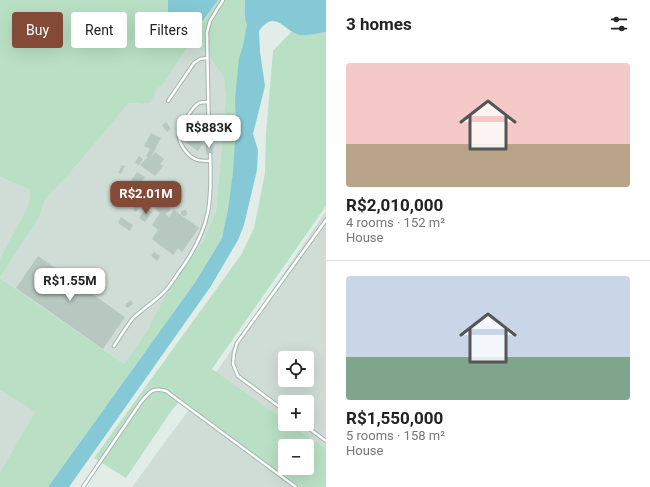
<!DOCTYPE html>
<meta charset="utf-8">
<style>
:root{--surface:#fff;--page:#f2f2f2;--text:#222;--muted:#767676;--line:#e0e0e0;--accent:#844a38}
body{margin:0;font-family:Roboto,sans-serif;background:var(--page);color:var(--text);height:100vh;display:flex;flex-direction:column;font-size:15px;white-space:nowrap}
*{box-sizing:border-box;margin:0}
p{font-size:13px;color:var(--muted)}
.icon{flex:none;width:22px;height:22px;fill:none;stroke:currentColor;stroke-width:2;stroke-linecap:round;stroke-linejoin:round}
.map{position:relative;flex:1;overflow:hidden}
.details{display:flex;flex-direction:column;background:var(--surface);width:324px}
.details>*{flex:none}
.hud{position:absolute;left:12px;top:12px;width:254px;height:36px;display:flex;gap:8px}
.buttons{position:absolute;left:278px;top:351px;display:grid;gap:8px}
.buttons a{display:grid;place-items:center;width:36px;height:36px;border-radius:4px;background:var(--surface);box-shadow:0 4px 16px #0002;font-size:20px}
.price{position:absolute;translate:-50% -34px;padding:0 9px;border-radius:8px;background:#fff;color:#222;font-size:13px;line-height:26px;filter:drop-shadow(0 1px 2px #0008)}
.price::after{content:'';position:absolute;left:50%;top:24px;width:12px;height:9px;margin-left:-6px;background:inherit;clip-path:polygon(0 0,100% 0,50% 100%)}
.price.active{background:var(--accent);color:#fff}
ul{padding:0;list-style:none}
li{display:grid;align-content:center;gap:8px;height:212px;padding:0 20px}
li+li{border-top:1px solid var(--line)}
li span{display:grid;place-items:center;height:124px;border-radius:4px;color:#555}
li>.icon{margin-inline-start:auto}
span .icon{width:72px;height:72px;fill:#fffc;stroke-width:1}
li b{font-size:17px}
h2{display:flex;justify-content:space-between;align-items:center;height:48px;padding:0 20px;font-size:17px}
.tag{padding:0 14px;border-radius:4px;background:var(--surface);box-shadow:0 4px 16px #0002;font-size:14px;line-height:36px}
.tag.active{background:var(--accent);color:#fff}
main{display:flex;flex:1;min-height:0}
.map>svg:first-child{display:block}
.built{fill:#d0ddd7;fill-rule:evenodd}
.green{fill:#b9e0c4;fill-rule:evenodd}
.water{fill:#86c9d6}
.building{fill:#b7c8c1}
.lines{fill:none;stroke-linecap:round;stroke-linejoin:round}
.service-casing{stroke:#a4b5af;stroke-width:4.5}
.service{stroke:#fff;stroke-width:2.5}
</style>
<main>
<div class="map">
<svg width="326" height="487" viewBox="0 0 326 487">
<rect width="100%" height="100%" fill="#e2ede8"/>
<!-- built -->
<g class="built">
<polygon points="191,42 210,57 224,78 226,97 216,211 204,240 148,329 124,364 0,278 39,217 46,198 69,174 129,103 143,104 150,102 158,88 162,86"/>
<polygon points="0,177 30,190 30,196 27,208 0,258"/>
<path d="M326,211V487H132L213,377ZM285,358H307V380H285ZM285,402H307V424H285ZM285,446H307V468H285Z"/>
<polygon points="0,390 35,412 0,472"/>
</g>
<!-- green -->
<g class="green">
<path d="M0,0H168V16L161,32L160,40L170,46L173,44L183,43L193,36L218,0H245L244,17L247,24V40L239,88L233,171L228,209L222,238L196,281L48,487H0V472L35,412L0,390V258L27,208L30,196V190L0,177ZM191,42L210,57L224,78L226,97L216,211L204,240L173,282L148,329L124,364L0,278L39,217L46,198L69,174L129,103L143,104L150,103L158,88L162,86Z"/>
<path d="M291,32L300,35L326,32V206L212,369L285,421V424H290L326,449V487H299L179,402L172,410L126,478L94,458L241,255L254,228L265,173L266,133L273,51ZM285,446H307V468H285Z"/>
</g>
<!-- water -->
<g class="water">
<path d="M168,0H218L189,40C185,42 168,47 163,48L160,46L161,32L168,16Z"/>
<path d="M245,0H326V32C318,33 308,36 300,35C286,34 276,7 259,31L260,52L265,86L253,134L258,150L257,170L244,225L238,240L211,286L69,487H48L196,281L222,238L228,209L233,171L236,123L235,99L239,58L243,46L247,24C243,18 245,8 245,0Z"/>
</g>
<!-- building -->
<g class="building">
<polygon points="201,117 204,117 204,123 195,122 195,118"/>
<polygon points="166,122 171,129 167,132 162,125"/>
<polygon points="151,133 161,138 149,161 155,152 164,159 160,164 163,166 155,176 140,165 148,157 146,156 150,149 144,146"/>
<polygon points="189,134 203,144 198,151 184,141"/>
<polygon points="206,143 212,143 213,154 206,154"/>
<polygon points="139,156 143,159 139,165 135,163"/>
<polygon points="122,165 125,166 121,174 118,173"/>
<polygon points="137,172 145,177 136,191 128,186"/>
<polygon points="147,187 154,192 148,202 140,197"/>
<polygon points="162,198 168,199 171,205 170,210 165,214 169,217 174,210 199,228 182,252 178,248 173,255 152,239 158,230 152,225 160,213 156,210 155,204 158,199"/>
<polygon points="138,203 141,206 136,212 133,210"/>
<polygon points="146,208 152,212 145,222 139,218"/>
<circle cx="184" cy="213" r="3"/>
<polygon points="121,217 133,225 130,231 118,223"/>
<polygon points="154,252 160,256 157,261 151,256"/>
<polygon points="38,256 125,317 103,349 16,288"/>
<polygon points="131,300 133,304 127,308 125,305"/>
</g>
<g class="lines">
<!-- service casing -->
<g class="service-casing">
<g id="service">
<polyline points="168,101 194,63 200,59 207,58"/>
<path d="M208,102C205,102 202,102 199,103C193,106 179,128 179,134C178,143 187,155 195,159C199,161 205,161 210,161"/>
<polyline points="209,143 207,32 210,21 223,0"/>
<path d="M114,346C120,337 126,327 133,318C143,309 154,302 164,292C172,284 177,274 184,265C211,225 212,201 210,154"/>
<polyline points="285,411 238,376 233,364 234,353 237,343 326,220"/>
<polyline points="303,424 326,441"/>
<path d="M83,487L141,402C150,392 152,387 166,391L296,487"/>
</g>
</g>
<!-- service -->
<use href="#service" class="service"/>
</g>
</svg>
<div class="buttons">
<a><svg class="icon" aria-label="locate" viewBox="0 0 24 24"><circle cx="12" cy="12" r="6"/><path d="M12 2v4M12 18v4M2 12h4M18 12h4"/></svg></a>
<a>+</a>
<a>−</a>
</div>
<b class="price" style="left:209px;top:149px">R$883K</b>
<b class="price active" style="left:146px;top:215px">R$2.01M</b>
<b class="price" style="left:70px;top:302px">R$1.55M</b>
<div class="hud">
<a class="tag active">Buy</a>
<a class="tag">Rent</a>
<a class="tag">Filters</a>
</div>
</div>
<section class="details">
<h2>3 homes<svg class="icon" aria-label="filters" viewBox="0 0 24 24"><path d="M4 7h16M4 17h16"/><circle cx="9" cy="7" r="2"/><circle cx="15" cy="17" r="2"/></svg></h2>
<ul>
<li><span style="background:linear-gradient(#f6c9c9 65%,#b9a48a 0)"><svg class="icon" aria-label="home" viewBox="0 0 24 24"><path d="M3 11l9-7 9 7M6 9v11h12V9"/></svg></span><div><b>R$2,010,000</b><p>4 rooms · 152 m²</p><p>House</p></div></li>
<li><span style="background:linear-gradient(#c9d6e8 65%,#7fa58c 0)"><svg class="icon" aria-label="home" viewBox="0 0 24 24"><path d="M3 11l9-7 9 7M6 9v11h12V9"/></svg></span><div><b>R$1,550,000</b><p>5 rooms · 158 m²</p><p>House</p></div></li>
</ul>
</section>
</main>
